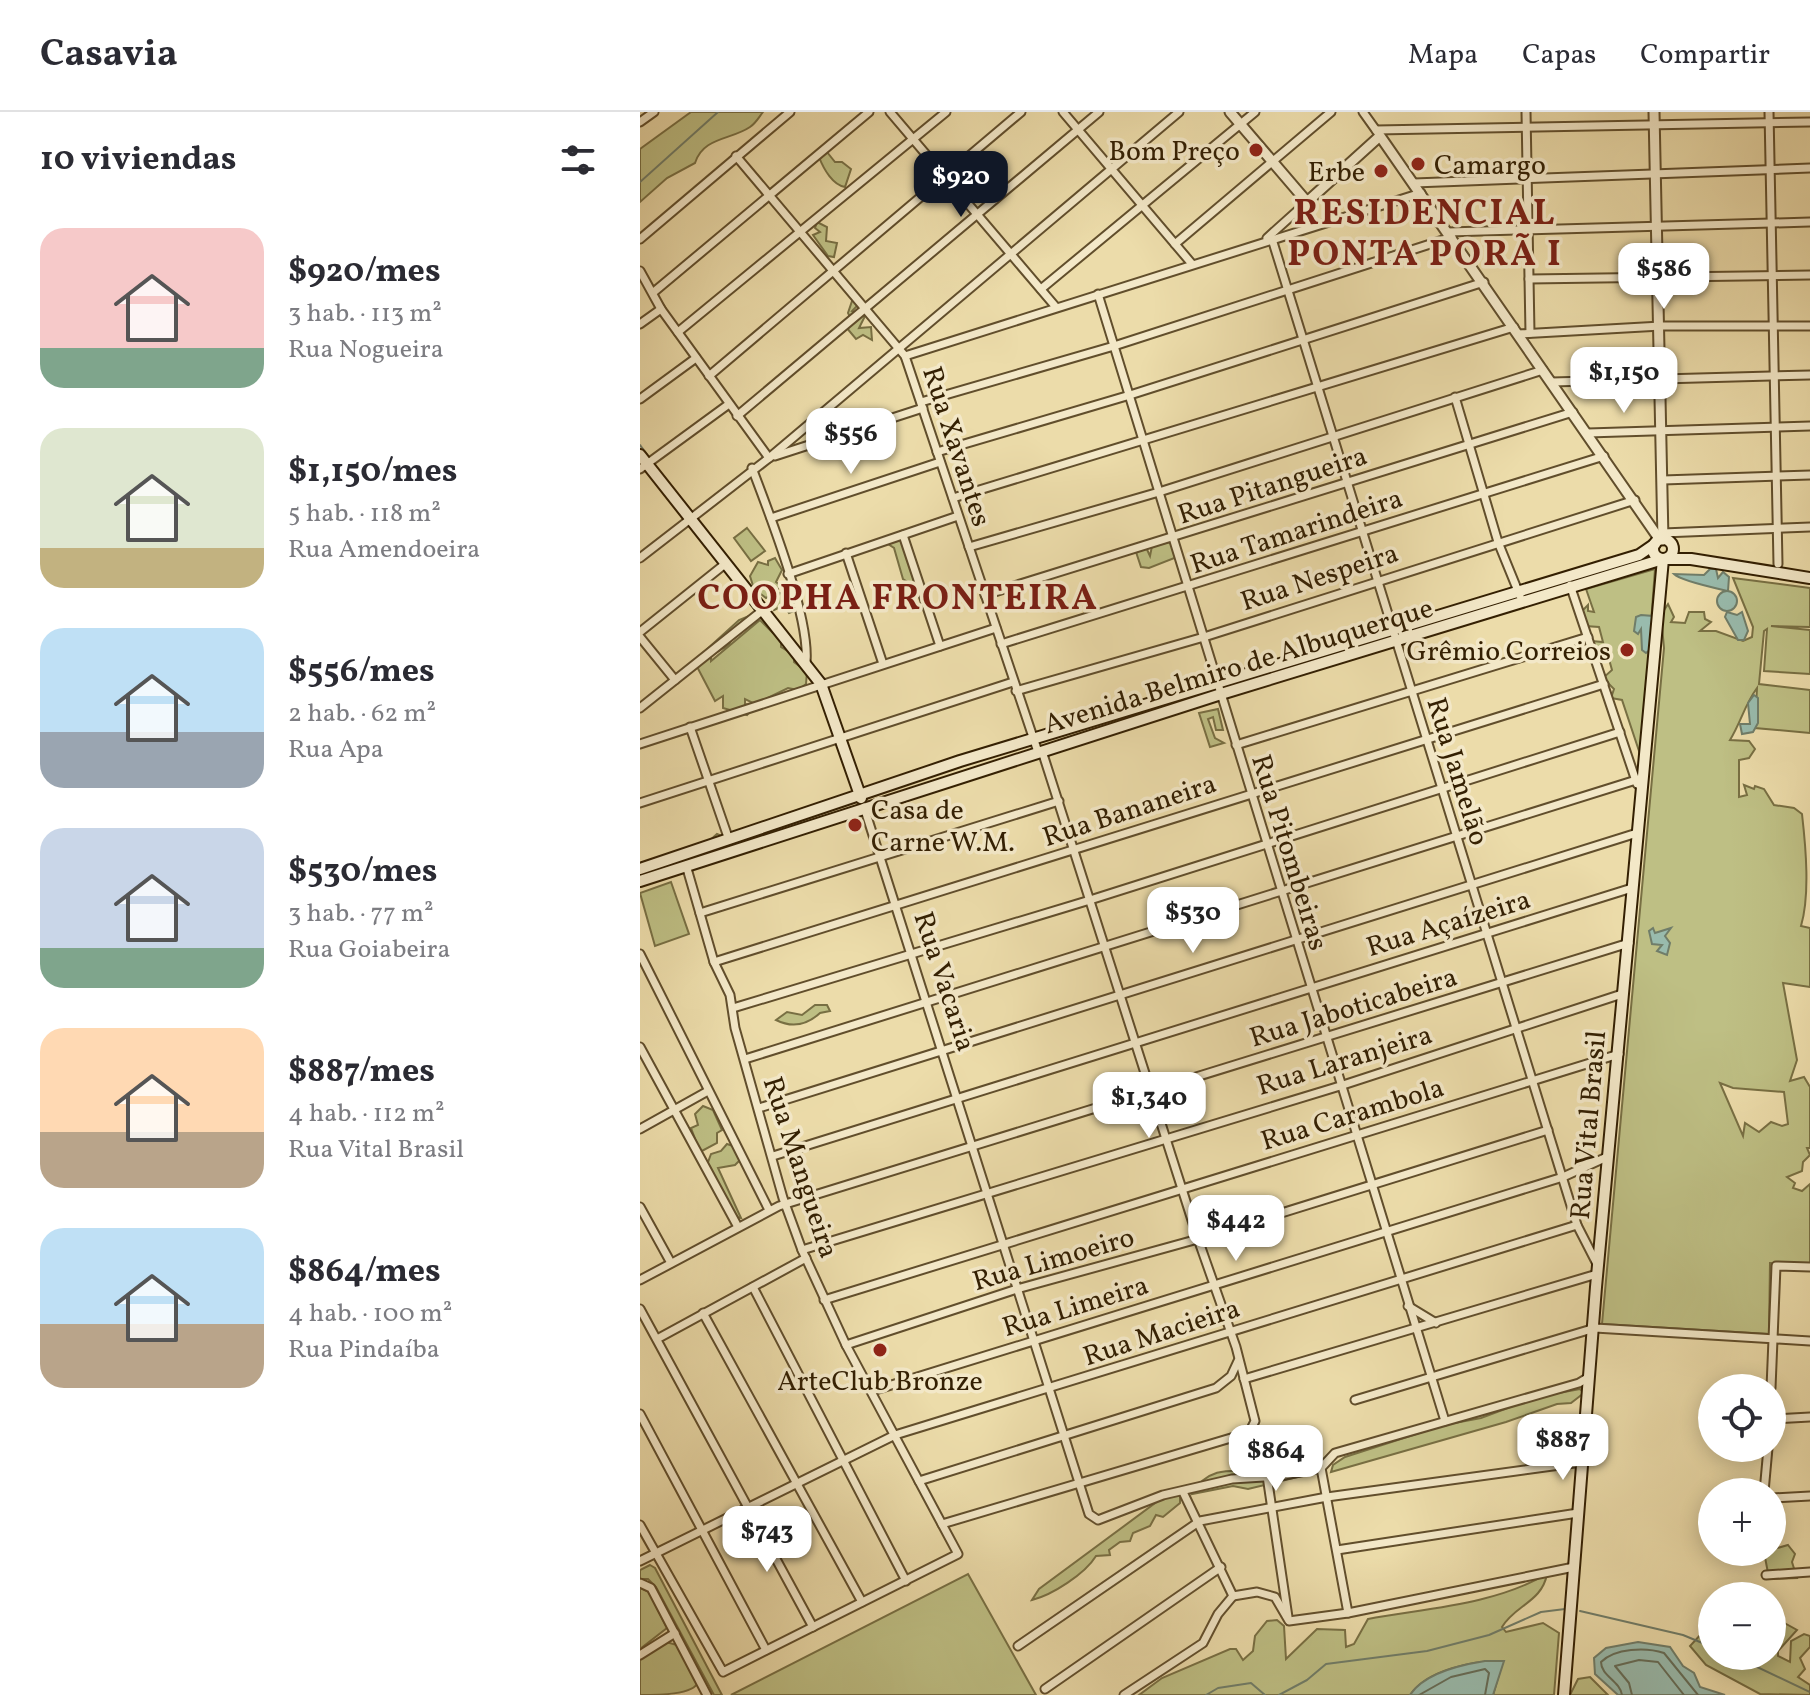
<!DOCTYPE html>
<html lang="es">
<meta charset="utf-8">
<style>
:root{--surface:#fff;--page:#f2f2f3;--text:#2b2b33;--muted:#7c7c81;--line:#e1e1e2;--accent:#111827}
body{margin:0;font-family:Vollkorn,serif;background:var(--page);color:var(--text);height:100vh;display:flex;flex-direction:column;font-size:30px;white-space:nowrap}
*{box-sizing:border-box;margin:0}
p{font-size:26px;color:var(--muted)}
.icon{flex:none;width:44px;height:44px;fill:none;stroke:currentColor;stroke-width:2;stroke-linecap:round;stroke-linejoin:round}
.map{position:relative;flex:1;overflow:hidden}
.drawer{display:flex;flex-direction:column;background:var(--surface);width:640px}
.drawer>*{flex:none}
.fabs{position:absolute;left:1058px;top:1262px;display:grid;gap:16px}
.fabs a{display:grid;place-items:center;width:88px;height:88px;border-radius:50%;background:var(--surface);box-shadow:0 4px 20px #0003;font-size:40px}
.price{position:absolute;translate:-50% -68px;padding:0 18px;border-radius:16px;background:#fff;color:#222;font-size:26px;line-height:52px;filter:drop-shadow(0 2px 4px #0008)}
.price::after{content:'';position:absolute;left:50%;top:48px;width:24px;height:18px;margin-left:-12px;background:inherit;clip-path:polygon(0 0,100% 0,50% 100%)}
.price.current{background:var(--accent);color:#fff}
ul{padding:0;list-style:none}
li{display:flex;align-items:center;gap:24px;height:200px;padding:0 40px}
li span{display:grid;place-items:center;flex:none;width:224px;height:160px;border-radius:24px;color:#555}
li>.icon{margin-inline-start:auto}
span .icon{width:96px;height:96px;fill:#fffc;stroke-width:1}
li b{font-size:34px}
h2{display:flex;justify-content:space-between;align-items:center;height:96px;padding:0 40px;font-size:34px}
header{display:flex;align-items:center;gap:48px;box-sizing:border-box;height:112px;padding:0 40px;background:var(--surface);border-bottom:2px solid var(--line)}
header strong{font-size:38px}
nav{display:flex;gap:44px;margin-inline-start:auto;font-size:28px}
main{display:flex;flex:1;min-height:0}
.map>svg:first-child{display:block}
.green{fill:#bebf84;stroke:#786f43;stroke-width:2;fill-rule:evenodd}
.water{fill:#99bbad;stroke:#707d69;stroke-width:2}
.lines{fill:none;stroke-linecap:round;stroke-linejoin:round}
.shore{stroke:#666d58;stroke-width:2}
.stream{stroke:#707d69;stroke-width:2}
.minor-casing{stroke:#614e2c;stroke-width:11}
.tertiary-casing{stroke:#614e2c;stroke-width:13}
.secondary-casing{stroke:#331f02;stroke-width:14}
.minor{stroke:#f3e8c8;stroke-width:7}
.tertiary{stroke:#f3e8c8;stroke-width:9}
.secondary{stroke:#f3e8c8;stroke-width:10}
.poi-dot{fill:#8f2418;stroke:#f3e8c8;stroke-width:3}
.labels{text-anchor:middle;stroke-width:7;stroke-linejoin:round;paint-order:stroke}
.poi-label{font-size:28px;fill:#331f02;stroke:#f3e8c8;text-anchor:end}
.street-label{font-size:28px;fill:#331f02;stroke:#f3e8c8}
.district-label{font-size:36px;font-weight:bold;letter-spacing:2px;fill:#7a1f14;stroke:#f3e8c8}
</style>
<header>
<strong>Casavia</strong>
<nav><a>Mapa</a><a>Capas</a><a>Compartir</a></nav>
</header>
<main>
<section class="drawer">
<h2>10 viviendas<svg class="icon" aria-label="filters" viewBox="0 0 24 24"><path d="M4 7h16M4 17h16"/><circle cx="9" cy="7" r="2"/><circle cx="15" cy="17" r="2"/></svg></h2>
<ul>
<li><span style="background:linear-gradient(#f6c9c9 75%,#7fa58c 0)"><svg class="icon" aria-label="home" viewBox="0 0 24 24"><path d="M3 11l9-7 9 7M6 9v11h12V9"/></svg></span><div><b>$920/mes</b><p>3 hab. · 113 m²</p><p>Rua Nogueira</p></div></li>
<li><span style="background:linear-gradient(#dfe7d0 75%,#c2b280 0)"><svg class="icon" aria-label="home" viewBox="0 0 24 24"><path d="M3 11l9-7 9 7M6 9v11h12V9"/></svg></span><div><b>$1,150/mes</b><p>5 hab. · 118 m²</p><p>Rua Amendoeira</p></div></li>
<li><span style="background:linear-gradient(#bfe0f5 65%,#9aa5b1 0)"><svg class="icon" aria-label="home" viewBox="0 0 24 24"><path d="M3 11l9-7 9 7M6 9v11h12V9"/></svg></span><div><b>$556/mes</b><p>2 hab. · 62 m²</p><p>Rua Apa</p></div></li>
<li><span style="background:linear-gradient(#c9d6e8 75%,#7fa58c 0)"><svg class="icon" aria-label="home" viewBox="0 0 24 24"><path d="M3 11l9-7 9 7M6 9v11h12V9"/></svg></span><div><b>$530/mes</b><p>3 hab. · 77 m²</p><p>Rua Goiabeira</p></div></li>
<li><span style="background:linear-gradient(#ffd9b3 65%,#b9a48a 0)"><svg class="icon" aria-label="home" viewBox="0 0 24 24"><path d="M3 11l9-7 9 7M6 9v11h12V9"/></svg></span><div><b>$887/mes</b><p>4 hab. · 112 m²</p><p>Rua Vital Brasil</p></div></li>
<li><span style="background:linear-gradient(#bfe0f5 60%,#b9a48a 0)"><svg class="icon" aria-label="home" viewBox="0 0 24 24"><path d="M3 11l9-7 9 7M6 9v11h12V9"/></svg></span><div><b>$864/mes</b><p>4 hab. · 100 m²</p><p>Rua Pindaíba</p></div></li>
</ul>
</section>
<div class="map">
<svg width="1170" height="1583" viewBox="0 0 1170 1583">
<rect width="100%" height="100%" fill="#ecdcaa"/>
<filter id="stains"><feTurbulence type="fractalNoise" baseFrequency=".0025" numOctaves="4"/><feColorMatrix values="0 0 0 0 .2 0 0 0 0 .09 0 0 0 0 .02 0 0 0 .5 -.17"/></filter>
<radialGradient id="worn" r=".72"><stop offset=".6" stop-color="#630" stop-opacity="0"/><stop offset="1" stop-color="#630" stop-opacity=".3"/></radialGradient>
<!-- green -->
<g class="green">
<path d="M51,0H123C119,5 116,11 110,15C91,28 63,25 55,51L27,66L0,90V37Z"/>
<path d="M187,40L195,50H202L211,57L205,75C193,73 184,58 179,45Z"/>
<polygon points="177,110 187,115 186,129 197,131 194,145 188,144 173,123 180,120 175,116"/>
<polygon points="213,186 219,192 212,199 225,204 219,216 231,215 232,228 223,223 216,227 206,215 212,209 208,201"/>
<polygon points="107,416 125,439 111,449 94,426"/>
<polygon points="259,421 275,460 274,467 281,474 275,479 270,479 269,471 263,467 254,436 245,430"/>
<polygon points="530,430 537,445 509,456 501,455 495,437 504,431 510,444 512,434"/>
<polygon points="135,446 142,458 136,470 141,474 137,478 130,477 132,483 126,486 114,477 110,464 118,450 128,453 128,449"/>
<polygon points="1015,457 1008,552 1012,558 1007,568 1009,578 1001,645 982,588 971,586 974,577 963,566 972,558 967,540 962,546 946,541 952,529 963,530 959,515 945,514 942,499 948,493 948,499 954,500 946,477"/>
<path d="M1093,466L1170,476V515L1131,514L1170,518V562L1124,559L1127,517L1124,519L1119,572L1170,578V621L1115,616L1117,576C1105,592 1101,610 1090,628L1109,629L1115,637L1109,646L1099,648V685L1107,683L1104,673L1114,677L1115,674L1124,677L1134,693L1154,696L1162,702C1166,737 1170,783 1161,814L1170,816V875L1143,871L1157,948L1150,969L1164,965L1170,975V1036H1167L1170,1043L1163,1050L1162,1059L1147,1065L1155,1071L1153,1076L1162,1079L1170,1072V1152L1130,1151L1129,1222L962,1212L1024,536L1021,503L1028,492L1034,505L1031,510L1045,511L1049,500H1064L1065,507L1071,510L1060,519H1076L1103,529L1112,525L1113,515ZM1080,971L1093,976L1144,980L1148,1012L1142,1014L1131,1010L1119,1020L1105,1011L1103,1024Z"/>
<polygon points="140,481 153,485 156,493 154,499 149,501 144,493 134,498 132,493"/>
<polygon points="109,504 88,533 71,544 71,549 120,508 141,529 141,535 154,543 154,550 167,560 166,572 158,578 148,576 115,592 105,587 105,592 114,595 107,603 83,596 83,584 75,589 54,549 99,508"/>
<polygon points="578,597 583,618 576,618 573,605 568,607 575,626 584,631 570,635 559,601"/>
<polygon points="134,717 137,721 118,728 113,727 48,748 77,722 84,725"/>
<polygon points="31,770 49,822 15,834 0,781"/>
<path d="M175,893H187L190,899L180,901C167,913 152,916 136,908L147,900L162,903Z"/>
<polygon points="63,994 73,998 82,1018 77,1021 77,1031 60,1040 51,1016 58,1013 55,1002"/>
<polygon points="87,1032 99,1036 100,1048 95,1053 78,1056 101,1106 95,1105 67,1053 71,1042 81,1039"/>
<polygon points="940,1277 944,1281 931,1291 917,1292 866,1310 691,1360 693,1353 705,1345 804,1313 841,1306 897,1285"/>
<path d="M660,1349L674,1350L670,1362L608,1377L593,1374L552,1382C573,1345 608,1365 636,1357C644,1354 651,1350 660,1349Z"/>
<path d="M540,1381V1391L523,1405L516,1403L510,1414L493,1421L490,1429L480,1430L469,1438L470,1443L456,1444C445,1462 412,1483 392,1488L399,1477L522,1386Z"/>
<polygon points="1148,1433 1155,1442 1152,1450 1157,1466 1133,1467 1128,1461 1124,1440"/>
<polygon points="10,1453 15,1456 82,1583 74,1583 16,1475 8,1467 0,1467 0,1458"/>
<polygon points="328,1462 396,1583 91,1583"/>
<path d="M907,1462C902,1490 875,1493 862,1515L866,1520L903,1511L919,1521L914,1583H853L863,1549C834,1548 787,1558 770,1583H499L522,1566L590,1537H596L603,1548L613,1539L615,1524L627,1509L637,1508L644,1514L646,1547L677,1517L705,1518L706,1535L714,1532L728,1507C788,1496 853,1493 907,1462Z"/>
<polygon points="0,1476 9,1480 27,1516 0,1537"/>
<polygon points="1139,1508 1157,1518 1138,1539 1138,1544 1150,1550 1151,1529 1164,1522 1170,1524 1170,1535 1160,1546 1165,1557 1158,1565 1170,1573 1170,1583 1120,1582 1066,1553 1050,1534 1063,1520 1069,1520 1072,1544 1132,1544 1132,1511"/>
<path d="M26,1530L37,1533L58,1570C54,1583 17,1583 0,1583V1547Z"/>
<polygon points="950,1565 968,1583 930,1583 938,1567"/>
</g>
<!-- water -->
<g class="water">
<path d="M1070,457H1076L1078,466L1083,460L1089,465L1088,479C1075,476 1041,469 1034,462L1064,463Z"/>
<circle cx="1087" cy="489" r="10"/>
<polygon points="1087,500 1097,503 1102,500 1108,519 1104,528 1098,528 1085,505"/>
<polygon points="1001,503 1013,504 1011,537 1006,541 1002,538 1001,517 998,522 994,519 996,505"/>
<polygon points="1114,583 1118,586 1118,611 1113,620 1102,622 1100,612 1110,612 1108,591"/>
<polygon points="1013,816 1015,821 1031,816 1025,824 1030,831 1027,843 1017,839 1022,833 1012,832 1009,819"/>
<polygon points="998,1530 1030,1535 1043,1554 1054,1561 1060,1575 1085,1583 978,1583 955,1562 954,1546 966,1536"/>
<path d="M845,1549H864L853,1583H770C784,1561 820,1553 845,1549Z"/>
</g>
<g class="lines">
<!-- shore -->
<g class="shore">
<polyline points="779,1583 811,1565 845,1557 849,1561 845,1583"/>
<path d="M982,1583C980,1569 961,1564 961,1550C975,1536 1006,1535 1024,1541L1058,1583"/>
<polyline points="992,1583 989,1571 975,1554 999,1548 1018,1550 1044,1583"/>
</g>
<!-- stream -->
<g class="stream">
<polyline points="0,70 78,0"/>
<polyline points="0,333 9,345"/>
<polyline points="940,1499 1043,1523 1072,1535"/>
<polyline points="1094,1544 1170,1580"/>
<polyline points="566,1583 578,1576 611,1571 625,1583"/>
<polyline points="639,1583 667,1568 686,1552 787,1539 849,1523 901,1500 925,1497"/>
</g>
<!-- minor casing -->
<g class="minor-casing">
<g id="minor">
<polyline points="250,0 415,194"/>
<polyline points="423,0 552,152"/>
<polyline points="723,0 738,21"/>
<polyline points="886,0 890,221"/>
<polyline points="1129,0 1138,452"/>
<polyline points="0,10 14,0"/>
<polyline points="736,18 1170,10"/>
<polyline points="96,44 265,244 398,640"/>
<polyline points="774,71 1170,56"/>
<polyline points="808,120 1170,110"/>
<polyline points="627,126 667,90"/>
<polyline points="0,127 150,0"/>
<polyline points="632,127 937,1113 957,1152"/>
<polyline points="535,132 691,0"/>
<polyline points="0,159 21,197 129,346"/>
<polyline points="889,167 1170,163"/>
<polyline points="401,177 615,0"/>
<polyline points="15,179 229,0"/>
<polyline points="458,182 805,1309"/>
<polyline points="0,212 21,197"/>
<polyline points="38,220 306,0"/>
<polyline points="879,222 1021,214 1170,214"/>
<polyline points="265,244 781,81"/>
<polyline points="69,264 381,0"/>
<polyline points="912,270 1170,263"/>
<polyline points="815,285 858,430 880,484"/>
<polyline points="0,287 56,246"/>
<polyline points="281,290 474,234 812,125"/>
<polyline points="97,304 459,0"/>
<polyline points="948,321 1170,314"/>
<polyline points="297,340 490,283 844,170"/>
<polyline points="135,344 283,296"/>
<path d="M112,356C129,401 170,505 166,550"/>
<polyline points="0,357 89,292"/>
<polyline points="1023,368 1170,363"/>
<polyline points="313,386 874,215"/>
<polyline points="131,406 300,350"/>
<polyline points="1023,421 1170,415"/>
<polyline points="263,423 300,534"/>
<polyline points="329,435 519,380 903,258"/>
<polyline points="206,441 243,552"/>
<polyline points="0,446 129,346 539,0"/>
<polyline points="148,462 318,404"/>
<polyline points="930,473 997,672"/>
<polyline points="345,483 933,300"/>
<polyline points="0,520 85,452"/>
<polyline points="0,525 35,568"/>
<polyline points="361,532 964,344"/>
<polyline points="376,579 564,525 995,388"/>
<polyline points="0,596 123,498"/>
<polyline points="50,615 88,725"/>
<polyline points="0,632 356,516"/>
<polyline points="596,633 948,525"/>
<polyline points="0,691 373,570"/>
<polyline points="224,695 449,1402 458,1408 523,1383 592,1367 639,1364 681,1356 695,1341 939,1271 949,1265"/>
<polyline points="60,801 419,689"/>
<polyline points="0,842 129,1098"/>
<polyline points="74,850 964,572"/>
<polyline points="93,896 450,788 980,620"/>
<polyline points="0,935 98,1115"/>
<polyline points="105,947 996,668"/>
<polyline points="119,996 997,721"/>
<polyline points="0,1017 68,979"/>
<polyline points="133,1044 992,776"/>
<polyline points="0,1095 31,1151"/>
<polyline points="162,1138 700,974 982,882"/>
<polyline points="0,1168 139,1094 989,831"/>
<polyline points="113,1175 266,1469"/>
<polyline points="184,1188 979,942"/>
<polyline points="768,1194 796,1211"/>
<polyline points="0,1197 173,1515"/>
<polyline points="63,1201 222,1490"/>
<polyline points="17,1227 166,1146"/>
<polyline points="206,1233 377,1177 558,1127 908,1018"/>
<polyline points="604,1267 957,1162"/>
<polyline points="1131,1276 1136,1154 1170,1155"/>
<polyline points="232,1279 923,1065 969,1044"/>
<polyline points="715,1288 955,1216 1170,1229"/>
<polyline points="0,1302 126,1538"/>
<polyline points="1132,1307 1170,1305"/>
<polyline points="681,1356 708,1501"/>
<polyline points="627,1364 648,1505"/>
<polyline points="279,1369 576,1276 591,1264 598,1249"/>
<polyline points="1124,1380 1128,1336"/>
<polyline points="1132,1386 1170,1384"/>
<polyline points="302,1412 601,1323 611,1317 615,1309 596,1235 558,1127 402,639"/>
<polyline points="0,1413 83,1560 318,1442 206,1233 162,1138 143,1086 95,916 90,883 74,850 46,753"/>
<polyline points="697,1438 938,1401"/>
<polyline points="0,1449 255,1323 937,1113"/>
<polyline points="1126,1463 1170,1460"/>
<polyline points="0,1471 11,1476 67,1583"/>
<polyline points="593,1484 617,1480 635,1485 649,1509 708,1501 934,1455"/>
<polyline points="378,1534 560,1409 687,1385 942,1350"/>
<polyline points="0,1543 35,1521"/>
<polyline points="405,1577 581,1455"/>
<polyline points="484,1583 563,1531 578,1502 593,1484 543,1380"/>
</g>
</g>
<!-- tertiary casing -->
<g class="tertiary-casing">
<g id="tertiary">
<polyline points="590,0 667,90 740,24 1020,428"/>
<polyline points="1014,0 1023,428"/>
</g>
</g>
<!-- secondary casing -->
<g class="secondary-casing">
<g id="secondary">
<polyline points="0,343 181,572 221,686"/>
<circle cx="1023" cy="437" r="10"/>
<polyline points="0,757 320,649 999,443 1015,432"/>
<polyline points="0,769 581,582 1023,447 1051,447 1170,466"/>
<polyline points="924,1583 956,1175 1023,447"/>
</g>
</g>
<!-- minor -->
<use href="#minor" class="minor"/>
<!-- tertiary -->
<use href="#tertiary" class="tertiary"/>
<!-- secondary -->
<use href="#secondary" class="secondary"/>
</g>
<!-- markers -->
<g class="poi-dot">
<circle cx="616" cy="38" r="8"/>
<circle cx="778" cy="52" r="8"/>
<circle cx="741" cy="59" r="8"/>
<circle cx="987" cy="538" r="8"/>
<circle cx="215" cy="713" r="8"/>
<circle cx="240" cy="1238" r="8"/>
</g>
<g class="labels">
<!-- poi labels -->
<g class="poi-label">
<text x="600" y="48">Bom Preço</text>
<text x="794" y="62" text-anchor="start">Camargo</text>
<text x="725" y="69">Erbe</text>
<text x="971" y="548">Grêmio Correios</text>
<text x="231" y="707" text-anchor="start">Casa de<tspan x="231" dy="32">Carne W.M.</tspan></text>
<text x="240" y="1278" text-anchor="middle">ArteClub Bronze</text>
</g>
<!-- street labels -->
<g class="street-label">
<text transform="translate(318 334) rotate(72)" y="10">Rua Xavantes</text>
<text transform="translate(632 372) rotate(-18)" y="10">Rua Pitangueira</text>
<text transform="translate(656 418) rotate(-18)" y="10">Rua Tamarindeira</text>
<text transform="translate(679 464) rotate(-18)" y="10">Rua Nespeira</text>
<text transform="translate(598 553) rotate(-17)" y="10">Avenida Belmiro de Albuquerque</text>
<text transform="translate(819 659) rotate(73)" y="10">Rua Jamelão</text>
<text transform="translate(489 697) rotate(-18)" y="10">Rua Bananeira</text>
<text transform="translate(651 740) rotate(73)" y="10">Rua Pitombeiras</text>
<text transform="translate(808 810) rotate(-17)" y="10">Rua Açaízeira</text>
<text transform="translate(306 869) rotate(72)" y="10">Rua Vacaria</text>
<text transform="translate(713 894) rotate(-17)" y="10">Rua Jaboticabeira</text>
<text transform="translate(704 947) rotate(-17)" y="10">Rua Laranjeira</text>
<text transform="translate(712 1001) rotate(-17)" y="10">Rua Carambola</text>
<text transform="translate(947 1013) rotate(-85)" y="10">Rua Vital Brasil</text>
<text transform="translate(162 1055) rotate(72)" y="10">Rua Mangueira</text>
<text transform="translate(413 1146) rotate(-16)" y="10">Rua Limoeiro</text>
<text transform="translate(435 1193) rotate(-17)" y="10">Rua Limeira</text>
<text transform="translate(521 1219) rotate(-18)" y="10">Rua Macieira</text>
</g>
<!-- district labels -->
<g class="district-label">
<text x="785" y="112">RESIDENCIAL<tspan x="785" dy="41">PONTA PORÃ I</tspan></text>
<text x="258" y="497">COOPHA FRONTEIRA</text>
</g>
</g>
<rect width="100%" height="100%" filter="url(#stains)"/>
<rect width="100%" height="100%" fill="url(#worn)"/>
</svg>
<div class="fabs">
<a><svg class="icon" aria-label="locate" viewBox="0 0 24 24"><circle cx="12" cy="12" r="6"/><path d="M12 2v4M12 18v4M2 12h4M18 12h4"/></svg></a>
<a>+</a>
<a>−</a>
</div>
<b class="price current" style="left:321px;top:107px">$920</b>
<b class="price" style="left:1024px;top:199px">$586</b>
<b class="price" style="left:984px;top:303px">$1,150</b>
<b class="price" style="left:211px;top:364px">$556</b>
<b class="price" style="left:553px;top:843px">$530</b>
<b class="price" style="left:509px;top:1028px">$1,340</b>
<b class="price" style="left:596px;top:1151px">$442</b>
<b class="price" style="left:923px;top:1370px">$887</b>
<b class="price" style="left:636px;top:1381px">$864</b>
<b class="price" style="left:127px;top:1462px">$743</b>
</div>
</main>
